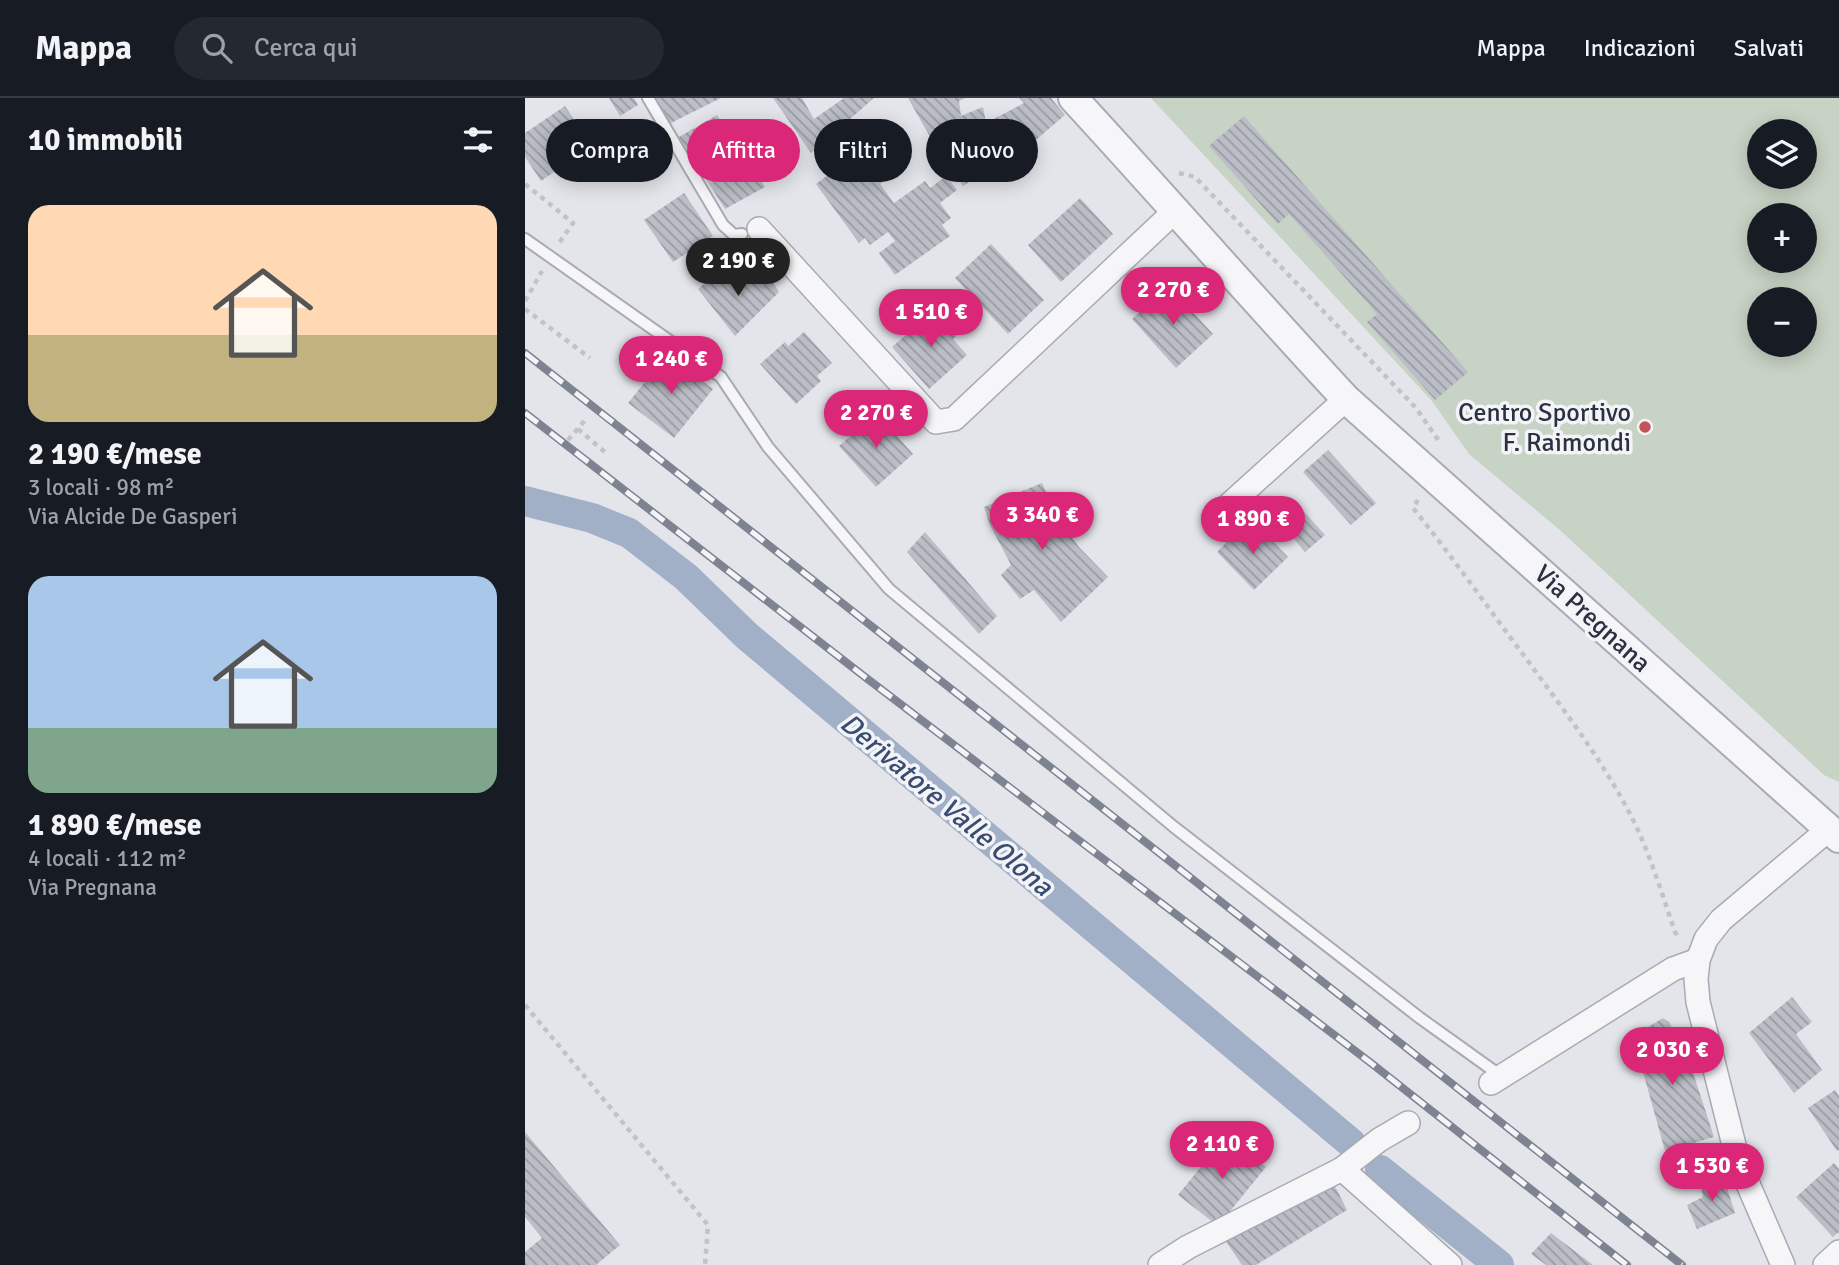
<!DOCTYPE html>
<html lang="it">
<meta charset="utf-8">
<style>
:root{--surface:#171b24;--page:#242831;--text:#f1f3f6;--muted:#9ea1a6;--line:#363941;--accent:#db2777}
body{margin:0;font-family:Signika,sans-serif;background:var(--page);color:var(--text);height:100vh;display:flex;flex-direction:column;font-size:26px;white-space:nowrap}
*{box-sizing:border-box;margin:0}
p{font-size:23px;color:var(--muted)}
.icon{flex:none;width:38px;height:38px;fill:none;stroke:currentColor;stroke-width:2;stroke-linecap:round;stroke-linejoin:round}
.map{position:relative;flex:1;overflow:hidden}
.drawer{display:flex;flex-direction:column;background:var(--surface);width:525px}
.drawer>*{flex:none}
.guide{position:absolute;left:21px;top:21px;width:665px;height:63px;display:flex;gap:14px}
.fabs{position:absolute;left:1222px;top:21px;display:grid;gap:14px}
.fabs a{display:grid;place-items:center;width:70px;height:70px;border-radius:50%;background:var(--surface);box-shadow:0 4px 18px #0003;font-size:35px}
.price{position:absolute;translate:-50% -60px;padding:0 16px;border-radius:24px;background:var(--accent);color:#fff;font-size:23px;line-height:46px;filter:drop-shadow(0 2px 4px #0008)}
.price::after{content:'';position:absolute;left:50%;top:42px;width:21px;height:16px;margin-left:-10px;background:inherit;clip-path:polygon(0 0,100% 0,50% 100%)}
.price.on{background:#222;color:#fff}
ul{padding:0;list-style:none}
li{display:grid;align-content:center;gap:14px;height:371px;padding:0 28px}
li span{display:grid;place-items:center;height:217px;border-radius:21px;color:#555}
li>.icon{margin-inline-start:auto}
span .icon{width:126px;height:126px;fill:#fffc;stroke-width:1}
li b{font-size:30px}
h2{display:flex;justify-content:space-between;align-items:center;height:84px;padding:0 28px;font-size:30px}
.chip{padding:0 24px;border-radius:32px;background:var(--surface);box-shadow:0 4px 18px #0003;font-size:24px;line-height:63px}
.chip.on{background:var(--accent);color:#fff}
header{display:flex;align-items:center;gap:42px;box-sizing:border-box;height:98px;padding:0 35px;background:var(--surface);border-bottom:2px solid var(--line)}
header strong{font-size:33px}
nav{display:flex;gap:38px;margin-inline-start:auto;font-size:24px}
.search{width:490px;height:63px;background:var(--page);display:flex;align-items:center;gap:18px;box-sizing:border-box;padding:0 24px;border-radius:38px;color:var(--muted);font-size:26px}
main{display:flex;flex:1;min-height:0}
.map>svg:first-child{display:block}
.green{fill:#c7d3c5;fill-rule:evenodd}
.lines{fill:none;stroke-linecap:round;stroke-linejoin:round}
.canal{stroke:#a1afc7;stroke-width:30}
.building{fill:url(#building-back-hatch)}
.service-casing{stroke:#a8abb4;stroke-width:14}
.minor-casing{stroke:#a8abb4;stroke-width:26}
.tertiary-casing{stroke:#a8abb4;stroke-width:32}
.path{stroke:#c1c3c9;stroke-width:4.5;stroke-dasharray:5 5;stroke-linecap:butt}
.service{stroke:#f6f6f9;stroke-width:10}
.minor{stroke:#f6f6f9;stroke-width:23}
.tertiary{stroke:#f6f6f9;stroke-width:28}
.rail-casing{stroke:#7e8392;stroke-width:8}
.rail{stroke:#f3f4f7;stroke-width:5;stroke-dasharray:16;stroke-linecap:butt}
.poi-dot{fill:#c35457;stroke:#f3f4f7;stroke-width:2.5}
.labels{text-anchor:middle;stroke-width:7;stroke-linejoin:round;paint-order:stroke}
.poi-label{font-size:26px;fill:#2c3141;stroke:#f3f4f7;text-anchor:end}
.street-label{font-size:26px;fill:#2c3141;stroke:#f3f4f7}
.water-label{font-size:28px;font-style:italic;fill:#3a4c71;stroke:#f3f4f7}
</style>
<header>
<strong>Mappa</strong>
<div class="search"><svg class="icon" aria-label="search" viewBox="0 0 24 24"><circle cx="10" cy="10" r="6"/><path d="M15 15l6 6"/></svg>Cerca qui</div>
<nav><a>Mappa</a><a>Indicazioni</a><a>Salvati</a></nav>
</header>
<main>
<section class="drawer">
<h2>10 immobili<svg class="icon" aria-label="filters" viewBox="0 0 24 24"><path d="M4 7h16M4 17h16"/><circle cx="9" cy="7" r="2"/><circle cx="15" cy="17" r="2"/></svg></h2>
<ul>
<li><span style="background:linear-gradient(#ffd9b3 60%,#c2b280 0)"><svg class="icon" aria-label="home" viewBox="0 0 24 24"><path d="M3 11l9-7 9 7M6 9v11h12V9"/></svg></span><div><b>2 190 €/mese</b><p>3 locali · 98 m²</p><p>Via Alcide De Gasperi</p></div></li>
<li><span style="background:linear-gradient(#a9c7e8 70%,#7fa58c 0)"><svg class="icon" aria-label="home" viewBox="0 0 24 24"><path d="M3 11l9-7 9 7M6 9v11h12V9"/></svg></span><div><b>1 890 €/mese</b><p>4 locali · 112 m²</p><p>Via Pregnana</p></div></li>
</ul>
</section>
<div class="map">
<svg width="1314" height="1167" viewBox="0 0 1314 1167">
<defs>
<pattern id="building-back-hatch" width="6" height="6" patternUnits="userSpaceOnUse" patternTransform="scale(1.75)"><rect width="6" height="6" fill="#bbbec6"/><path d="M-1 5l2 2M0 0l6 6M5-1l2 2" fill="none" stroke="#989ba2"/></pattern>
</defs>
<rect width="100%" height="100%" fill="#e3e5ea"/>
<!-- green -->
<path class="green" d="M626,0H1314V684L1299,677L1036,433L944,356L907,303ZM1234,33H1279V79H1234ZM1234,117H1279V163H1234ZM1234,201H1279V247H1234Z"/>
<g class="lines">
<!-- canal -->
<g class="canal">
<polyline points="0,403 67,420 104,435 161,479 222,538 826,1045"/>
<polyline points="855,1072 974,1167"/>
</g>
</g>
<!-- building -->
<g class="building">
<polygon points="84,0 109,0 113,7 95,18"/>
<polygon points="131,0 196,0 144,26"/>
<polygon points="248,0 277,0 289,21 319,0 349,0 286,55"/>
<polygon points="383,0 440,0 434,3 436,18 458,9 461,25 499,5 494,0 526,0 540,17 512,41 438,88 412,51"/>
<polygon points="40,8 67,48 16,83 0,59 0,35"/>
<polygon points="192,17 240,89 200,111 154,39"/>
<polygon points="719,18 943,274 910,302 842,224 852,216 764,116 753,126 684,48"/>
<polygon points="346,36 365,62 357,67 365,78 355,86 369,105 400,83 405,90 421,78 432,92 415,105 426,120 417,127 425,138 370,177 354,155 370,143 363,134 345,147 340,140 334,145 291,86 319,65 315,59"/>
<polygon points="159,95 188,138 148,164 119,122"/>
<polygon points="555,100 588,136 536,184 503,147"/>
<polygon points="466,146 519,202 483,236 430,180"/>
<polygon points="199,169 207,179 216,182 226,173 238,187 244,179 254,194 210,238 173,191"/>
<polygon points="644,188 688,236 651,270 607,221"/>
<polygon points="412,210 434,235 428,241 442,257 404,291 367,249"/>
<polygon points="279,234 307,265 292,278 296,283 271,306 235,266 260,244 263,248"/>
<polygon points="142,257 188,291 149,340 103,305"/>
<polygon points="352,315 388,356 351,389 314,348"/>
<polygon points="803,352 851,405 826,427 778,374"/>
<polygon points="517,385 533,421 554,449 583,479 536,524 509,492 495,501 476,477 486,467 465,427 459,409"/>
<polygon points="772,406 800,437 780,454 753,422"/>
<polygon points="732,427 763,459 729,492 692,454 710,436 716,442"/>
<polygon points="400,434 472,518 454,536 382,454"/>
<polygon points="1267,899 1287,924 1271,936 1297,972 1269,995 1224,935"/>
<polygon points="1138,920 1144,924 1152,939 1158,944 1189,1039 1140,1053 1108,938"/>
<polygon points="1310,992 1314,998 1314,1052 1312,1053 1283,1010"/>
<polygon points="0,1034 95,1147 71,1167 0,1167 0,1154 17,1140 0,1119"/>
<polygon points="701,1038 741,1069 693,1128 653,1097"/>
<polygon points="1309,1065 1314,1071 1314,1134 1308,1139 1271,1099"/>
<polygon points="1198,1077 1210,1115 1172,1131 1162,1107 1178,1099 1175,1083"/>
<polygon points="808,1084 822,1112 731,1167 717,1167 700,1142"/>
<polygon points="1026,1135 1068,1167 1021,1167 1006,1156"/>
</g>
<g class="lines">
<!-- service casing -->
<g class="service-casing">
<g id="service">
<polyline points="123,0 198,127 209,137 217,136"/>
<polyline points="0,141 196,279 243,349 364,491 649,729 895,920 976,978"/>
</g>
</g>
<!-- minor casing -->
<g class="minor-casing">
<g id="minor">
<polyline points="234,131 411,324 429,321 651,112"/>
<polyline points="693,417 821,301"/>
<polyline points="966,985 1148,871 1173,862"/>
<polyline points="817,1071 854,1042 883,1025"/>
<polyline points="635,1167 663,1149 817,1071 925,1167"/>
<polyline points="1258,1167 1213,1063 1173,904 1171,881 1173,862 1181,841 1196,822 1304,731"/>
<polyline points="1300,1167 1314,1154"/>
</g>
</g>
<!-- tertiary casing -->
<g class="tertiary-casing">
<path id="tertiary" d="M548,0C640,100 729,202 821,301L1314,740"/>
</g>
<!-- path -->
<g class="path">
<polyline points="654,75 670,79 891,310 916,346"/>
<polyline points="0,86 48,125 34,145"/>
<polyline points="0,203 17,173"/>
<polyline points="0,211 65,260"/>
<polyline points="53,331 80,354"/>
<polyline points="43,342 62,320"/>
<path d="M893,402L888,410C926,457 961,507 997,555C1035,607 1074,657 1104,714C1124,752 1136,793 1150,834L1155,841"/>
<polyline points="0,907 183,1127 180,1167"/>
</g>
<!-- service -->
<use href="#service" class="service"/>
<!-- minor -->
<use href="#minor" class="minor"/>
<!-- tertiary -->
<use href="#tertiary" class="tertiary"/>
<!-- rail casing -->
<g class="rail-casing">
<g id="rail">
<polyline points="0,255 1157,1167"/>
<polyline points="0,315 340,579 846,965 1102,1167"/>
</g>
</g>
<!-- rail -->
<use href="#rail" class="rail"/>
</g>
<!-- markers -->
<circle class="poi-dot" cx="1120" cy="329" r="7"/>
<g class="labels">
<!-- poi labels -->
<g class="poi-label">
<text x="1106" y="323">Centro Sportivo<tspan x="1106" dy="30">F. Raimondi</tspan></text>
</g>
<!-- street labels -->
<g class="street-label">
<text transform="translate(1068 520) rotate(42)" y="9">Via Pregnana</text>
</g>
<!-- water labels -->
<g class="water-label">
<text transform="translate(422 706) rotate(40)" y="10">Derivatore Valle Olona</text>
</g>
</g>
</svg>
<div class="fabs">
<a><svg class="icon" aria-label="layers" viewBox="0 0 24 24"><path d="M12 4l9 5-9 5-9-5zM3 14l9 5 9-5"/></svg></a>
<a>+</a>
<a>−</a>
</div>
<b class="price on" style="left:213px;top:200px">2 190 €</b>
<b class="price" style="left:648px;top:229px">2 270 €</b>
<b class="price" style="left:406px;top:251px">1 510 €</b>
<b class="price" style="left:146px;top:298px">1 240 €</b>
<b class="price" style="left:351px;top:352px">2 270 €</b>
<b class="price" style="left:517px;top:454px">3 340 €</b>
<b class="price" style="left:728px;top:458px">1 890 €</b>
<b class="price" style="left:1147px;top:989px">2 030 €</b>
<b class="price" style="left:697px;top:1083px">2 110 €</b>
<b class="price" style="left:1187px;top:1105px">1 530 €</b>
<div class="guide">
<a class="chip">Compra</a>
<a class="chip on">Affitta</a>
<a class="chip">Filtri</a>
<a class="chip">Nuovo</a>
</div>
</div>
</main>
